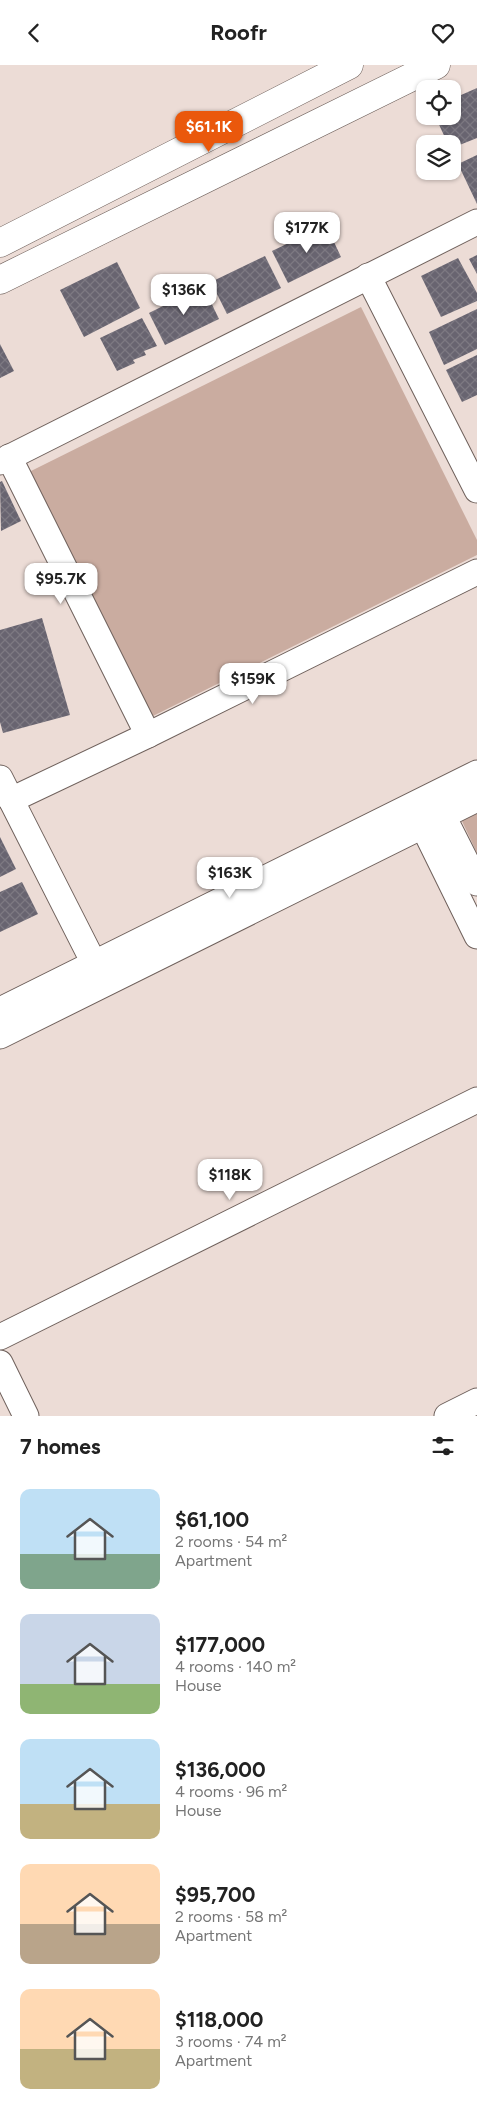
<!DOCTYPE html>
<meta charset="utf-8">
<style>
:root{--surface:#fff;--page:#f2f2f2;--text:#222;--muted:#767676;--accent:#ea580c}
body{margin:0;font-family:Figtree,sans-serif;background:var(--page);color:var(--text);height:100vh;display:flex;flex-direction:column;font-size:19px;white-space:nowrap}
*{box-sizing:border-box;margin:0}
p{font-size:16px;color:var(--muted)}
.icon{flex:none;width:28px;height:28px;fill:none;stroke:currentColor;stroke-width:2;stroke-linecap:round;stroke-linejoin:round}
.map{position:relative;height:1351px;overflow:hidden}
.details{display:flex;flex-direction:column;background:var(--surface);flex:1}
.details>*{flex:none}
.controls{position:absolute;left:416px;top:15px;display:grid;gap:10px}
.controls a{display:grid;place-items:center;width:45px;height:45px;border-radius:10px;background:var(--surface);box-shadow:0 1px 4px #0004;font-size:25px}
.price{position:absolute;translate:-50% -42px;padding:0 11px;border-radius:10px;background:#fff;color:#222;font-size:16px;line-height:32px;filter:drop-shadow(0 1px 2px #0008)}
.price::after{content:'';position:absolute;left:50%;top:30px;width:15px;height:11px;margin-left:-8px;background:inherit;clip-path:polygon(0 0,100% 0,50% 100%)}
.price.selected{background:var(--accent);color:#fff}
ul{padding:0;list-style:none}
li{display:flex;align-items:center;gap:15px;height:125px;padding:0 20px}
li span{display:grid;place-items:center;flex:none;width:140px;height:100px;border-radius:10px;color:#555}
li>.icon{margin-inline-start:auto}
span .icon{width:60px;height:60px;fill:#fffc;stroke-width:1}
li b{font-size:21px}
h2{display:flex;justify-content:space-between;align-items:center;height:60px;padding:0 20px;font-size:21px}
header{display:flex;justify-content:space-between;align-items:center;height:65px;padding:0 20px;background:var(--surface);font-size:22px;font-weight:700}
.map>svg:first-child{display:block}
.park{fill:#caaca0}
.building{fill:url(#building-cross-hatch)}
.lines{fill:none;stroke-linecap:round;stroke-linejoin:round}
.minor-casing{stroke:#6f615c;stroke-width:27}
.tertiary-casing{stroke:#6f615c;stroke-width:29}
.minor{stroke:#fff;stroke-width:25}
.tertiary{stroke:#fff;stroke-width:28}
</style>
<header><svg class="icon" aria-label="back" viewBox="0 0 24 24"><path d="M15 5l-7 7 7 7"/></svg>Roofr<svg class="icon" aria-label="heart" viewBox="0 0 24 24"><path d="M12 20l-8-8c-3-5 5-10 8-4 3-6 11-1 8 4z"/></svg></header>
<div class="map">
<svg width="477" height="1351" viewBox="0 0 477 1351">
<defs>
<pattern id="building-cross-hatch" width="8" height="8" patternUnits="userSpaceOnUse" patternTransform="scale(1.25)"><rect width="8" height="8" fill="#686470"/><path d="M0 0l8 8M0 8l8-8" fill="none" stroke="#7d7982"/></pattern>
</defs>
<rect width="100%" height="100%" fill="#ecdcd6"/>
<!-- park -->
<g class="park">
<polygon points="361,242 477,475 477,490 151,652 29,407"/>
<polygon points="477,746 477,788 461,754"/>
</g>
<!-- building -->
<g class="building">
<polygon points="477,23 477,73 452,83 452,79 448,79 435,51 452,51 452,34"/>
<polygon points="477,90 477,139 458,99"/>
<polygon points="326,160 341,192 288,218 272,186"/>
<polygon points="477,190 477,209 469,194"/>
<polygon points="265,191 281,223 227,249 211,217"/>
<polygon points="458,193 477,228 477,236 441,252 421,211"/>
<polygon points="117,197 140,243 84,272 60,225"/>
<polygon points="203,221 219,254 165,280 149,248"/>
<polygon points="477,244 477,284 444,300 429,267"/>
<polygon points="142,253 157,281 144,286 146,290 133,295 135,298 117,306 100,273"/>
<polygon points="0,279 14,306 0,313"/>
<polygon points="477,290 477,330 462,337 446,305"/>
<polygon points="2,416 21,456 1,466 0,417"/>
<polygon points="42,553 70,650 3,668 0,657 0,565"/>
<polygon points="0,772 16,804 0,812"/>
<polygon points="22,817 38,849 0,867 0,827"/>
</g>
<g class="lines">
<!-- minor casing -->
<g class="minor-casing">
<g id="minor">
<polyline points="368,211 477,425"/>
<polyline points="9,392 148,670"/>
<polyline points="0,397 477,157"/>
<polyline points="0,713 102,914"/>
<polyline points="11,735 148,670 477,507"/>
<polyline points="436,737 477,818"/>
<polyline points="415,745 477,871"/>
<polyline points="0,945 477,708"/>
<polyline points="0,971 477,734"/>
<polyline points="0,1272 477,1035"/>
<polyline points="0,1298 26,1351"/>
<polyline points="447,1351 477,1336"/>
</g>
</g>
<!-- tertiary casing -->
<g class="tertiary-casing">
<g id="tertiary">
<polyline points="0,178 349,0"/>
<polyline points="0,215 436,0"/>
</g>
</g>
<!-- minor -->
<use href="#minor" class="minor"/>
<!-- tertiary -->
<use href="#tertiary" class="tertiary"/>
</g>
</svg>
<div class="controls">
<a><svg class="icon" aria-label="locate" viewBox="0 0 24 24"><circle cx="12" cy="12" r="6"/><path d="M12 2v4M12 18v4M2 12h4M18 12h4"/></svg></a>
<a><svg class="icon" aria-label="layers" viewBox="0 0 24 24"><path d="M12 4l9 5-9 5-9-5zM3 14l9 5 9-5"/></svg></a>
</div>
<b class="price selected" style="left:209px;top:88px">$61.1K</b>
<b class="price" style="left:307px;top:189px">$177K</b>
<b class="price" style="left:184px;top:251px">$136K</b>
<b class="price" style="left:61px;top:540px">$95.7K</b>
<b class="price" style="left:253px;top:640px">$159K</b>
<b class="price" style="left:230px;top:834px">$163K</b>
<b class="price" style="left:230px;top:1136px">$118K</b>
</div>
<section class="details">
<h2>7 homes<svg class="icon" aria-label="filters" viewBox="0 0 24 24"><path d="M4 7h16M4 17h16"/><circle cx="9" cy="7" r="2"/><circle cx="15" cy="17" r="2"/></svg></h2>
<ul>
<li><span style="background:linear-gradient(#bfe0f5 65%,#7fa58c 0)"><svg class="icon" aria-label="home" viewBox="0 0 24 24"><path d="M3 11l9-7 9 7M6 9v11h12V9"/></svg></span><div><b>$61,100</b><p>2 rooms · 54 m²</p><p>Apartment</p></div></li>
<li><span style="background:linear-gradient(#c9d6e8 70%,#8fb573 0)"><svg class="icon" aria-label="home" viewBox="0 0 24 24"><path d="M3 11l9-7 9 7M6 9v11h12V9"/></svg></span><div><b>$177,000</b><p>4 rooms · 140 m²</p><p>House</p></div></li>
<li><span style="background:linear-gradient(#bfe0f5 65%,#c2b280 0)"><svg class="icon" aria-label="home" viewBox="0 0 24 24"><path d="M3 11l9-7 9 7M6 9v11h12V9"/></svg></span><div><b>$136,000</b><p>4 rooms · 96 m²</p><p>House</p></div></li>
<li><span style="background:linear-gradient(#ffd9b3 60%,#b9a48a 0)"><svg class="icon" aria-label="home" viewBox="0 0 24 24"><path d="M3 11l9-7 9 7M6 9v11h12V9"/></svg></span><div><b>$95,700</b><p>2 rooms · 58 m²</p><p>Apartment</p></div></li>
<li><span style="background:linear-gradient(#ffd9b3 60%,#c2b280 0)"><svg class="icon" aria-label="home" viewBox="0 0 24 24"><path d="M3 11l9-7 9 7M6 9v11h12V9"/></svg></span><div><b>$118,000</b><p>3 rooms · 74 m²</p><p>Apartment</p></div></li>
</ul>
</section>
